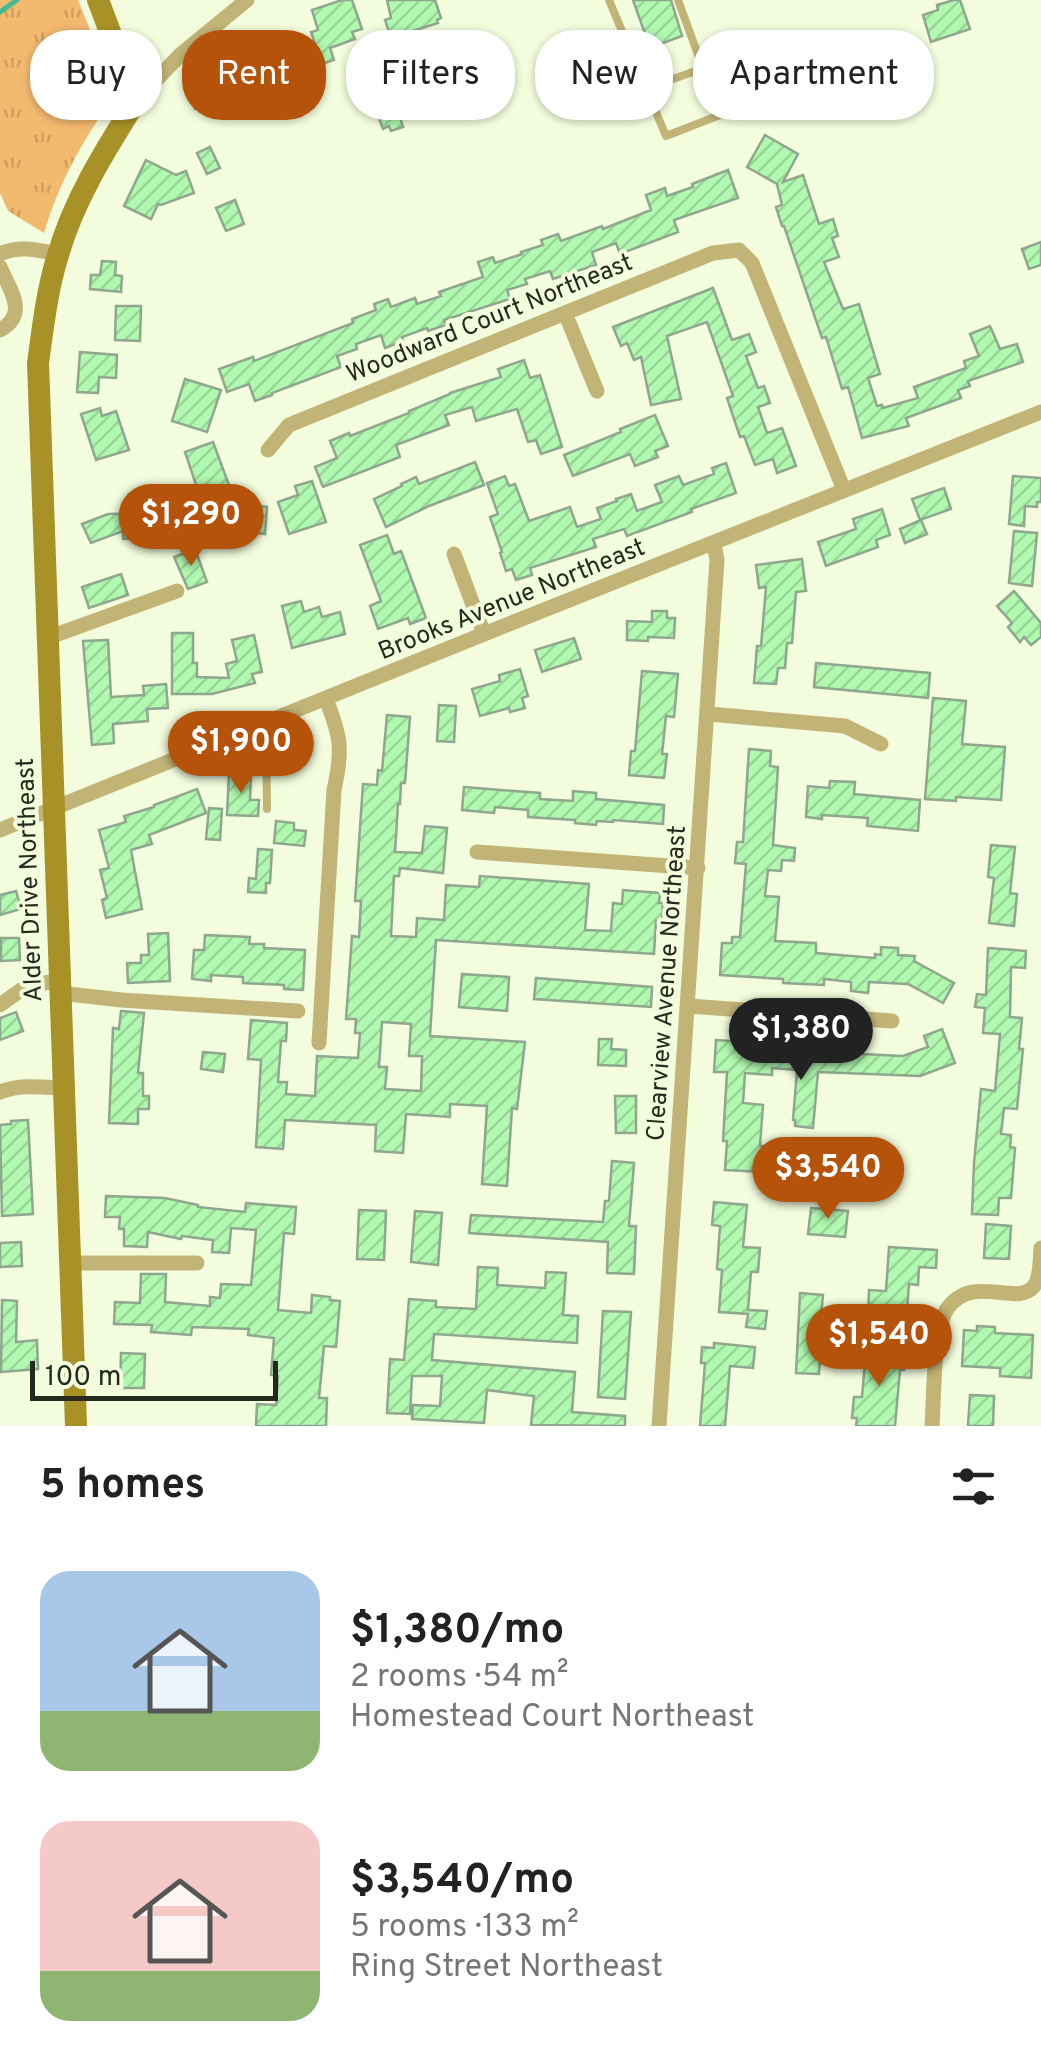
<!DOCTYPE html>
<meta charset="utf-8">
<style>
:root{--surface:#fff;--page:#f2f2f2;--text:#222;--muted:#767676;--accent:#b45309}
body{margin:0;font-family:Overpass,sans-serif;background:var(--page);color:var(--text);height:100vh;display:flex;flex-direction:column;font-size:38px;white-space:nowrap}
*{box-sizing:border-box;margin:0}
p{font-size:32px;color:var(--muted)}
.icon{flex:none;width:55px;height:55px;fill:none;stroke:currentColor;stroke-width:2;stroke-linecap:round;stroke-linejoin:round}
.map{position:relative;height:1426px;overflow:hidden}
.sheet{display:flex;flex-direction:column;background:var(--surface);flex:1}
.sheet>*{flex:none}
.hud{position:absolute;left:30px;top:30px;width:982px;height:90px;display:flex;gap:20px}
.scale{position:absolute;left:30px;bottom:25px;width:248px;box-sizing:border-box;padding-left:10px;border:5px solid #262a1e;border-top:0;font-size:28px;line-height:35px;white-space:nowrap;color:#262a1e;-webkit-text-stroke:8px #f3fcdd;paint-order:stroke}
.price{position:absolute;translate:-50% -85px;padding:0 22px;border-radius:35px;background:var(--accent);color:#fff;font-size:32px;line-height:65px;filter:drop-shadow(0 2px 5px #0008)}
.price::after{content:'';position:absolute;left:50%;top:60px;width:30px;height:22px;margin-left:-15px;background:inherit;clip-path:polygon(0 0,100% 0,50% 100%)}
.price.current{background:#222;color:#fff}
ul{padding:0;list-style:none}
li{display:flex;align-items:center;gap:30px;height:250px;padding:0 40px}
li span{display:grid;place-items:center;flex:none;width:280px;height:200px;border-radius:30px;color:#555}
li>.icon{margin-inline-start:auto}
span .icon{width:120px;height:120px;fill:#fffc;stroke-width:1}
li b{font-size:42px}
h2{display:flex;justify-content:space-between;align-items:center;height:120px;padding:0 40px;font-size:42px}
.tag{padding:0 35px;border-radius:40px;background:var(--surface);box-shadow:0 2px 8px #0004;font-size:35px;line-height:90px}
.tag.current{background:var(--accent);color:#fff}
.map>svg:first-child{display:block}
.park{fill:url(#park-tufts)}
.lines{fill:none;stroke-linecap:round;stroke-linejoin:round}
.stream{stroke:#42b993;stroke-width:5}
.building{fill:url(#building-hatch);stroke:#8fa68f;stroke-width:2.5;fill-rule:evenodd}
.lane{stroke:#c2b477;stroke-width:8}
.street{stroke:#c2b477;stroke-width:15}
.secondary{stroke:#a89228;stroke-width:22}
.labels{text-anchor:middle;stroke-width:8;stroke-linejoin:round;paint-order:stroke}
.street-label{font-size:25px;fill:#262a1e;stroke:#f3fcdd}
</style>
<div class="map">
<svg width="1041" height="1426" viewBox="0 0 1041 1426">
<defs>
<pattern id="park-tufts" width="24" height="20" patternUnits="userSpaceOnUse" patternTransform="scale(2.5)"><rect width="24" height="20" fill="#f2b96f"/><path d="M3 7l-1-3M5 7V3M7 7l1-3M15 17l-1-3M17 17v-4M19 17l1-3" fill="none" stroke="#cf9f60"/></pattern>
<pattern id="building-hatch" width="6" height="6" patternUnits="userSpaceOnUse" patternTransform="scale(2.5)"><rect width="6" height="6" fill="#b1f8b0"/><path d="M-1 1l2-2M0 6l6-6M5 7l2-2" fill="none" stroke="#98d597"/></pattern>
</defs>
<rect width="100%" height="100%" fill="#f3fcdd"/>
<!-- park -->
<path class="park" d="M0,0H78L116,94C84,137 59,182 44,233L8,211L0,193Z"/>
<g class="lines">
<!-- stream -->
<polyline class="stream" points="0,12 17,0"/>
</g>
<!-- building -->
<g class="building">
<polygon points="342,0 352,0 362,29 352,32 355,39 330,48 334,60 322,64 311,32 318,30 312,10"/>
<polygon points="387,0 435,0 441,18 437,20 438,23 391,38 385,20 391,18"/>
<polygon points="633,0 671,0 682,36 650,48"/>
<polygon points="954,0 960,0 970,29 931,42 923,15 938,10 937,5"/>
<polygon points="214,73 222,101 195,109 186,78 200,74 201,77"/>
<polygon points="378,78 387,106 396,104 403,127 391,131 389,126 383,129 366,83"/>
<polygon points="765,135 798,154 783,182 803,175 819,224 833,219 838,236 832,238 839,257 824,262 843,309 859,304 880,374 868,378 877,406 882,405 883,408 918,398 914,387 966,368 964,361 979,356 970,334 990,326 1000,349 1017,344 1023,362 968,381 970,386 958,390 961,398 906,418 909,426 862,438 848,387 842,389 826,337 822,338 784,226 782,226 776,207 782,205 777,184 747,167"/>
<polygon points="210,147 220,168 207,174 197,153"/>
<polygon points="146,160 176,175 186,171 194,193 161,205 158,204 151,219 124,206"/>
<polygon points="728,170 738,198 674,220 678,232 620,254 616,243 592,252 596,265 553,279 550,271 525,279 527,284 507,290 510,299 444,320 446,325 428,331 427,328 402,337 403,341 385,348 381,335 356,344 357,349 337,356 341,367 272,393 272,395 255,401 249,384 227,392 219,369 253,357 254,361 353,323 352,319 376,310 374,304 388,299 391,307 415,298 417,304 441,296 439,292 483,277 478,262 493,257 495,263 522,254 521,252 543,245 541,240 558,234 561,241 602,226 603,229 651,210 646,195 665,188 667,196 693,187 692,184"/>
<polygon points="235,200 244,224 226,231 216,208"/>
<polygon points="1041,242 1041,265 1029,269 1022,249"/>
<polygon points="102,261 116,262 115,275 122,276 121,292 90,289 91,275 100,275"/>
<polygon points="713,288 732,340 749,334 756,352 746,356 758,388 764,386 770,403 758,407 767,433 782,428 796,466 777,473 773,459 755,465 744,436 740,437 727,398 733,396 707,322 667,336 681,399 651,405 641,357 634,360 627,343 621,346 613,327"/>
<polygon points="116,306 141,306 140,341 115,340"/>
<polygon points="80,352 117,355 116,378 99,377 98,393 77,392"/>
<polygon points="524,360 530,378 540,375 562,447 541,454 536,440 528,442 517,409 476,421 472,407 445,415 449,425 396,445 400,457 323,487 315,467 337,458 330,441 349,433 350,436 409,413 409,411 450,394 450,393 501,377 498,369"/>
<polygon points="185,379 221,390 207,432 172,421"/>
<polygon points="100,408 102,416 116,411 129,450 96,460 81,414"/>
<polygon points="655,415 668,446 655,451 658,457 635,466 630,454 573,476 564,455 621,432 620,429"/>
<polygon points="213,442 236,504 267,507 265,534 249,532 248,539 234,538 235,531 217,529 221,490 200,497 185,452"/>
<polygon points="475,462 484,485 429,506 386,527 374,499 402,486 401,484 416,477 419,484"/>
<polygon points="726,463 736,493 691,509 692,512 627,536 624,529 593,539 596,547 530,568 532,575 516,580 512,569 506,571 500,553 502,552 490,517 498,514 487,483 505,476 509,486 515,484 529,521 570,507 577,527 601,519 597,508 617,501 616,499 631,494 637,511 662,502 655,485 679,476 683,485 714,474 712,468"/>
<polygon points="1013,476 1041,478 1041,502 1037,502 1037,507 1025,506 1024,526 1009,524"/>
<polygon points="312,481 326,522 289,534 278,502 298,495 295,486"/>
<polygon points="944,488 951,509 920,520 912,499"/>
<polygon points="882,509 890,535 876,540 878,547 826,566 818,542 856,529 853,519"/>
<polygon points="160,513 162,537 123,539 123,531 91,543 82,524 108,514"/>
<polygon points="921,520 927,534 905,543 900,529"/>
<polygon points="1014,531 1037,533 1032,586 1009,583"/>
<polygon points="387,535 394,554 401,551 426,618 410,624 408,618 378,629 370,606 381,601 360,545"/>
<polygon points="195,549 207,582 188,589 174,557"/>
<polygon points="802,559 806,591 796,592 792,643 787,643 785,668 778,668 776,684 754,683 757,646 761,646 766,587 759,588 756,565"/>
<polygon points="121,574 128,595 89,608 82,587"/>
<polygon points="1014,591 1041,623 1041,637 1031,645 1024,637 1020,642 1008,627 1012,623 997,606"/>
<polygon points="301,601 304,612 319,607 322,617 340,612 345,634 292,648 282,606"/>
<polygon points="652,611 667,611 667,618 675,618 674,638 648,637 648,641 627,640 627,621 652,622"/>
<polygon points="172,633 193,633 193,663 197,663 197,677 229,678 226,664 237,661 232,640 254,635 262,672 252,674 255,683 212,694 172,694"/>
<polygon points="574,638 581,659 542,672 535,650"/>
<polygon points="108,640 111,697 144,695 143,686 166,684 168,708 147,709 148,721 113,724 114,743 92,745 83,641"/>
<polygon points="816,663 930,673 928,698 814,687"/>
<polygon points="520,669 528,696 522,698 525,708 510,712 509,708 480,716 472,689 500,681 499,675"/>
<polygon points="642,671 678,674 674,717 666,716 662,754 667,754 664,778 629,775 631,751 635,751"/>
<polygon points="933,698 966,701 962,744 1005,747 1001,800 956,797 956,801 925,799"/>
<polygon points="439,705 456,706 454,742 437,741"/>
<path d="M387,715L410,717L405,783H401L400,804H398L395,852L422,853L425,826L447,828L443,873L400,868L399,876H394L391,936L416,937L417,918L444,920L446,885L479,887L480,876L589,884L585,930L611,931L613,903L622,904L623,890L660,893L659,903H663L662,921H656L654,954L436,940L430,1036L525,1042L517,1109L512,1108L507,1186L482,1184L487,1106L450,1104V1117L406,1114L403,1153L375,1151L376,1125L285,1120L283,1149L256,1147L261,1060L248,1059L251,1020L287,1023L286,1041H281L278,1082H287L286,1094L315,1096L317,1056L358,1058L360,1033H355L356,1019H346L352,936L359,937L361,901H355L363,784L377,785L378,770L382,771ZM382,1022L411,1024L409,1056H422L421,1091L385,1089L387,1067H379Z"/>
<polygon points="749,749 771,751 770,766 778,767 773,845 795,848 794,861 782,860 781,871 768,870 765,896 779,897 775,941 816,943 816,953 875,958 875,954 881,955 881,947 898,948 898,955 915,956 914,961 954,983 943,1003 908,984 869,982 868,993 851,991 851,982 824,979 824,985 783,983 783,979 720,975 722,943 732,943 732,937 740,937 746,864 735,863 737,842 743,842"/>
<polygon points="229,773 251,774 250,800 259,800 258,816 227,815"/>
<polygon points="830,781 855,782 854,794 920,800 918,831 867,826 868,818 822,815 822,819 806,817 808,786 829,788"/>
<polygon points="464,787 540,793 540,799 573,801 573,791 596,793 596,799 664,805 663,824 613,820 613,822 597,821 596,825 575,823 575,820 528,817 528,810 495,807 494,813 462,810"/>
<polygon points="197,789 206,813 149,835 152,844 131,850 142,909 106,918 102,900 107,898 100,870 109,868 99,830 126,822 124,816 154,807 154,805"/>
<polygon points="209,808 222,809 220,840 206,839"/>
<polygon points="276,821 294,823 294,830 306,831 304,846 274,843"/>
<polygon points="991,845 1015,847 1010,893 1017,894 1014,926 989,923 994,878 988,877"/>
<polygon points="258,849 272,850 270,883 266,883 266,893 248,892 249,878 256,879"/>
<polygon points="16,891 21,909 0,915 0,895"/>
<polygon points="168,933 170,981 128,983 127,963 141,963 141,955 149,955 148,934"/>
<polygon points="205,935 250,937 249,944 264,944 264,948 305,950 303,990 284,989 284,985 243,983 243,977 211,975 211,981 192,979 194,950 204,950"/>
<polygon points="1,938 19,938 20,960 1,961"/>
<polygon points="988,948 1026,951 1025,968 1011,967 1010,1017 1022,1018 1019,1049 1023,1049 1017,1109 1004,1108 1001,1134 1011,1135 1010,1147 1015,1148 1011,1198 999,1198 998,1215 972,1214 974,1163 981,1089 995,1091 1000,1034 983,1033 985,1008 975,1007 977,994 986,995"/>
<polygon points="462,974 509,977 507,1011 459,1007"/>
<polygon points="536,978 652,987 651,1007 534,999"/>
<polygon points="121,1011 144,1013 138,1073 143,1073 143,1096 149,1096 149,1109 138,1109 138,1124 109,1123 113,1028 119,1029"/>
<polygon points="16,1012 23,1031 0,1040 0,1018"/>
<polygon points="942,1029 955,1063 920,1076 818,1072 813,1128 795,1126 795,1120 793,1120 797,1070 772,1068 772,1075 745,1073 743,1103 763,1105 760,1146 768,1146 767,1165 762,1165 762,1172 725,1170 727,1141 723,1141 727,1072 714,1072 716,1040 778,1044 779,1033 797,1034 796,1044 863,1047 862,1054 903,1056 928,1047 924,1036"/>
<polygon points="599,1039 612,1039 611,1049 626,1050 626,1066 598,1065"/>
<polygon points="203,1052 225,1054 223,1072 201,1069"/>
<polygon points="615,1096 636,1096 636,1133 616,1133"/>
<polygon points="28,1120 33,1214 2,1216 0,1125 11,1124 11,1121"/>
<polygon points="612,1161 634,1163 629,1226 636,1226 634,1274 607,1273 608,1242 469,1233 471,1215 603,1222 605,1201 609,1201"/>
<polygon points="106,1196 165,1198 198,1205 198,1207 245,1212 246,1203 296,1207 294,1234 284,1233 278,1310 311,1313 312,1295 330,1297 330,1300 340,1301 336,1347 324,1346 319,1398 327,1398 326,1426 256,1426 257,1404 276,1405 278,1376 271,1375 274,1338 248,1335 249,1329 192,1327 191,1335 151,1332 152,1325 114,1324 115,1302 140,1303 141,1274 166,1274 165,1302 210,1306 210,1297 220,1298 221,1284 251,1285 256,1230 231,1228 229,1253 212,1252 213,1240 182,1236 181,1239 148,1232 147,1247 124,1246 124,1229 119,1229 120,1217 105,1217"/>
<polygon points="714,1202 747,1205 743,1247 760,1248 758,1272 751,1272 748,1310 767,1311 765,1329 746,1327 748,1314 719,1312 722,1270 717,1269 720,1226 712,1225"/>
<polygon points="811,1208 848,1211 845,1237 808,1234"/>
<polygon points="359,1210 386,1211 384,1260 357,1259"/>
<polygon points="415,1211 442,1213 438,1265 411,1262"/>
<polygon points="986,1224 1011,1226 1009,1259 984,1258"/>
<polygon points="21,1242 22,1266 0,1267 0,1243"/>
<polygon points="889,1247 937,1250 936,1268 919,1267 918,1285 909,1284 906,1323 868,1321 869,1290 886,1291"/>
<polygon points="478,1267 498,1268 497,1285 545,1288 546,1272 566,1273 563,1315 578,1316 577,1343 434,1334 432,1360 575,1372 572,1412 625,1416 625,1426 531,1425 534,1396 487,1390 484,1423 412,1419 413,1405 440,1406 442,1376 412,1376 410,1414 387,1413 390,1359 404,1360 409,1299 436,1301 436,1307 476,1309"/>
<polygon points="800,1293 823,1295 819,1340 821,1340 819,1374 796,1373"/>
<polygon points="2,1300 17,1301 16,1342 37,1340 38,1369 1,1372"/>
<polygon points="603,1311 631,1312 625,1399 598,1397"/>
<polygon points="977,1326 995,1327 995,1333 1033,1335 1031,1378 1000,1376 1000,1368 962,1366 964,1330 977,1331"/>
<polygon points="714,1343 755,1347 753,1368 730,1366 725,1426 700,1426 705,1363 701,1363 702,1347 714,1348"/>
<polygon points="866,1350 906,1353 904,1370 900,1370 895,1426 856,1426 857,1418 852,1418 854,1397 862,1397"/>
<polygon points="121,1353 145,1354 144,1388 120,1388"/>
<polygon points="970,1395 994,1396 993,1426 968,1426"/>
</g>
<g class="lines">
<!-- lane -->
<g class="lane">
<polyline points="609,0 666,136 720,115 678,0"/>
<polyline points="645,89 704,68"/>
<polyline points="266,724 267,809"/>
<polyline points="831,1332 939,1340"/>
</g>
<!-- street -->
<g class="street">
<polyline points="136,101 181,54 247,0"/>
<path d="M0,254C20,245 37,250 58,254"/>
<path d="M0,267C10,290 29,314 0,330"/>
<polyline points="565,313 597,391"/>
<polyline points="268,450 289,425 713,253 739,250 752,263 844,490"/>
<polyline points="454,554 484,634"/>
<polyline points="47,638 177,591"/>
<polyline points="709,714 845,726 881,744"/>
<polyline points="0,830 484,634 1041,412"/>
<polyline points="477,852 698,868"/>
<polyline points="60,993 121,1000 298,1011"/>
<polyline points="0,1005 28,985 59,981"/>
<polyline points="689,1006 892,1021"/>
<path d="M319,1043L334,790C343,750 341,737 326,699"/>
<path d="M0,1092C20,1084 42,1087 63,1088"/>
<polyline points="70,1263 197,1263"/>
<polyline points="659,1426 717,560 714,544"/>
<path d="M932,1426C934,1398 933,1330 947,1309C973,1272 1017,1308 1034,1286C1041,1277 1040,1259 1041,1248"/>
</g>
<!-- secondary -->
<path class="secondary" d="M76,1426L38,363C43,327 47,290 58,255C74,199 106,149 136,101L98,0"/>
</g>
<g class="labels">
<!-- street labels -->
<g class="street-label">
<text transform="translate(489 317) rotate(-22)" y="9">Woodward Court Northeast</text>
<text transform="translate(511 598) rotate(-22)" y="9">Brooks Avenue Northeast</text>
<text transform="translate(28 880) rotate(-92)" y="9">Alder Drive Northeast</text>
<text transform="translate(665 983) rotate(-86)" y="9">Clearview Avenue Northeast</text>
</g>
</g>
</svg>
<div class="scale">100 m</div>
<b class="price" style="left:191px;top:569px">$1,290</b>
<b class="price" style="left:241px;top:796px">$1,900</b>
<b class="price current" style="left:801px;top:1083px">$1,380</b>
<b class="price" style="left:828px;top:1222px">$3,540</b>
<b class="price" style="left:879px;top:1389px">$1,540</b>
<div class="hud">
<a class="tag">Buy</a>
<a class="tag current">Rent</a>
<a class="tag">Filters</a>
<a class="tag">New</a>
<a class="tag">Apartment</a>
</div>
</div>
<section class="sheet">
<h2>5 homes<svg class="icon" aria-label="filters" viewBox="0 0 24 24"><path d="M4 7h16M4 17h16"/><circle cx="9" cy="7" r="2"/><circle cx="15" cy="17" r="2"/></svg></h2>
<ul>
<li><span style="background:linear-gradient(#a9c7e8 70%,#8fb573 0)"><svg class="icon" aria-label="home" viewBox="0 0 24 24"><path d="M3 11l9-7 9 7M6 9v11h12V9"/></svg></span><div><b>$1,380/mo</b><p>2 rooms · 54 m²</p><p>Homestead Court Northeast</p></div></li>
<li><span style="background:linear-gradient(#f6c9c9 75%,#8fb573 0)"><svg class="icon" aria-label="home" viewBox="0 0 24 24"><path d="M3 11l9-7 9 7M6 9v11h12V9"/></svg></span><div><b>$3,540/mo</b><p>5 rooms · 133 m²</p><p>Ring Street Northeast</p></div></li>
</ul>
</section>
